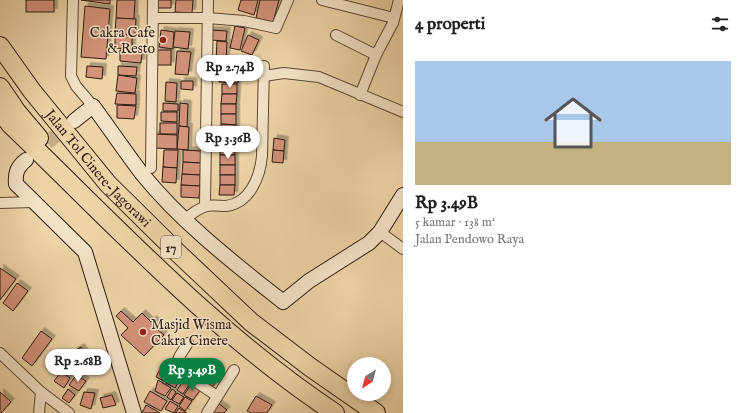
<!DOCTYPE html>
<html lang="id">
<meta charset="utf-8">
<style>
:root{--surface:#fff;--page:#f6f6f6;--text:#202124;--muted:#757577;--line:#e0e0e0;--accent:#0b8043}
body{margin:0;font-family:"IM FELL English",serif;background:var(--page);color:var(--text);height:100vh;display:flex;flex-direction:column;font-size:15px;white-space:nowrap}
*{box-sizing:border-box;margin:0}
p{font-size:13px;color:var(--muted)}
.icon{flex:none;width:22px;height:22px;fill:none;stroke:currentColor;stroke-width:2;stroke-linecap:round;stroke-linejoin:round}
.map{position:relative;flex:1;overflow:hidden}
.sheet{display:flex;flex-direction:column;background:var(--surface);width:340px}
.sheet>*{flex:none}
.needle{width:26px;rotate:216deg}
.controls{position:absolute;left:347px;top:357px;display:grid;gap:8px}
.controls a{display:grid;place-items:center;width:44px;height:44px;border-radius:50%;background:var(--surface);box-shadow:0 2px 10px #0003;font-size:20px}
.price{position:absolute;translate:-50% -34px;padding:0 9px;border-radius:14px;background:#fff;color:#222;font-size:13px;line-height:26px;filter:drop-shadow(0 1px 2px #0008)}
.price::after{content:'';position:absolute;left:50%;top:24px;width:12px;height:9px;margin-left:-6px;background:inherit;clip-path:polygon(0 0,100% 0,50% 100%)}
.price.on{background:var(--accent);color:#fff}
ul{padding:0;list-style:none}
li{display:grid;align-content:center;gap:8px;height:212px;padding:0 12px}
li+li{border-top:1px solid var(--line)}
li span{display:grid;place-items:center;height:124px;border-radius:0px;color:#555}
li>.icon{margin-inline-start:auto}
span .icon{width:72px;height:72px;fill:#fffc;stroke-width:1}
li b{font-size:17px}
h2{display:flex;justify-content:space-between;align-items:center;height:48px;padding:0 12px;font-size:17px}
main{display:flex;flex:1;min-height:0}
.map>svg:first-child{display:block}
.building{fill:#d3927a;stroke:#2d1b0e;filter:url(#shadow)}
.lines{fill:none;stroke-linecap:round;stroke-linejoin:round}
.secondary-tunnel{stroke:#c7ae88;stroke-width:14;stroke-dasharray:14 7;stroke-linecap:butt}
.street-casing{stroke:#5d4934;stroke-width:12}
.secondary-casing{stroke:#2d1b0e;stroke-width:16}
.highway-casing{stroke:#2d1b0e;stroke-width:20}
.street{stroke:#f3e2c6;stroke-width:10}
.secondary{stroke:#f3e2c6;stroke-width:14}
.highway{stroke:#edd3a7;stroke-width:18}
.poi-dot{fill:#8f2418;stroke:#f3e2c6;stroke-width:1.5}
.labels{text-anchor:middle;stroke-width:3;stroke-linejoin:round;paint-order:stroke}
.shield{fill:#f3e2c6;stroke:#685745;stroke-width:1}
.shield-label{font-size:13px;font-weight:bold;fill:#2d1b0e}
.poi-label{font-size:14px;fill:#2d1b0e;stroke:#f3e2c6;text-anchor:end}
.street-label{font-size:14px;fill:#2d1b0e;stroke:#f3e2c6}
</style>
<main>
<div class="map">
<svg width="403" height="413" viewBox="0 0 403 413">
<defs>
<filter id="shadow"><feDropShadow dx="3.5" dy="-3.5" stdDeviation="0" flood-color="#0004"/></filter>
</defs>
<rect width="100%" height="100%" fill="#edd3a7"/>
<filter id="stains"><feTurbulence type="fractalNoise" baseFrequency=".005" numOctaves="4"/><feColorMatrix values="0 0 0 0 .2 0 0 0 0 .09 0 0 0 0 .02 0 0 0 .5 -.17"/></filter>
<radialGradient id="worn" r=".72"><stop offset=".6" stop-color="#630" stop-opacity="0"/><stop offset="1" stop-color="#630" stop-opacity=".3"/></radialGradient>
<!-- building -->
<g class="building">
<rect x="26" y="0" width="28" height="12"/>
<polygon points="81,0 110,0 110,4"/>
<polygon points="117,0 135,0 134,19 116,18"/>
<polygon points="157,0 171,0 171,8 156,8"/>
<polygon points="176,0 193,0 192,13 175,12"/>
<polygon points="241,0 258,0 254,15 238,10"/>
<polygon points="260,0 279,0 273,22 256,18"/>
<polygon points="85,6 110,9 106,59 81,57"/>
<polygon points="116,18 136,19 135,35 115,34"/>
<polygon points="235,26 245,28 240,50 230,48"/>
<polygon points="161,30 174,32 173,49 159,47"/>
<polygon points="210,30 227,31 226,41 210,40"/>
<polygon points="175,31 190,32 188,49 173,47"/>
<polygon points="115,34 132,35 132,49 115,48"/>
<polygon points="248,35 259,40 252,55 241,51"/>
<polygon points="217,41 227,42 226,62 216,61"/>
<polygon points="120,50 142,51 141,63 120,61"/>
<rect x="157" y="50" width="14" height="15"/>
<polygon points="177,51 191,52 188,75 175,74"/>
<polygon points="220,62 239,63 238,83 219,82"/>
<polygon points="87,66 103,67 102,79 86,77"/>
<polygon points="118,66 137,67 136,76 118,75"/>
<polygon points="118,75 137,78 135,93 116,91"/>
<polygon points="181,81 193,81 193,90 181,89"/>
<polygon points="166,82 177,83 176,102 165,101"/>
<rect x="222" y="84" width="15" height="10"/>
<polygon points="117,93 136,94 136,105 115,104"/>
<polygon points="222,94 237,94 236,104 221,104"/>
<polygon points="163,103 178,104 178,111 163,111"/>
<polygon points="180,103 188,104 187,127 179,126"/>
<rect x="221" y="104" width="15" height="10"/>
<polygon points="117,105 136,106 134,119 117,118"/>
<polygon points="161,112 177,112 177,122 161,121"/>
<polygon points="221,114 236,114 236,125 221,124"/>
<rect x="160" y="123" width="17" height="11"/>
<polygon points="221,124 236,125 236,135 221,134"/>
<polygon points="179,126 189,127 188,150 177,149"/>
<polygon points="155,134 177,135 177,149 154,148"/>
<polygon points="221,134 236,135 235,145 220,144"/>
<polygon points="274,138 285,140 284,151 273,150"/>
<polygon points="220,144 235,145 235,155 220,155"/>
<polygon points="164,150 178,150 177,168 163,167"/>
<polygon points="183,150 202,151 201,163 183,162"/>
<polygon points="273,150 284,151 283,163 272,162"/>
<rect x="220" y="155" width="15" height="10"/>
<polygon points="183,162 201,163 200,175 182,174"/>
<rect x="220" y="165" width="15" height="10"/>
<polygon points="163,167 177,168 176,183 162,182"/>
<polygon points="182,174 200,175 200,186 181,185"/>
<rect x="220" y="175" width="15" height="10"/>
<polygon points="181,185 200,186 199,198 181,197"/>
<polygon points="220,185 235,185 234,195 219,195"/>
<polygon points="0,268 16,279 0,300"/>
<polygon points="17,283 28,291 13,311 3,303"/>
<polygon points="121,311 133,322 142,313 151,322 153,319 160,325 157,329 164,335 144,356 121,335 128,328 116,316"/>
<polygon points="41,331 52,339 32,366 22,358"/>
<polygon points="81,347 87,356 80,360 74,351"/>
<rect x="88" y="359" width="11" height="8"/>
<polygon points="64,360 72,367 68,373 59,366"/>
<polygon points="162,365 170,369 164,381 156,377"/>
<polygon points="203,365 210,370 202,382 194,377"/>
<polygon points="212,369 221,375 210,390 201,384"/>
<polygon points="173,371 182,376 175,388 166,383"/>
<polygon points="61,372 70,378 64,388 54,381"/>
<polygon points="76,375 86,381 79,391 69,385"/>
<polygon points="185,378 191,382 183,394 177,390"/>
<polygon points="158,380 171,388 165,396 155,391"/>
<polygon points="192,383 201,389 193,400 184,395"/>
<polygon points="68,389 75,395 69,403 62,398"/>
<polygon points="172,389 176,392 171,400 167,397"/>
<polygon points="150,391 167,401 161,411 144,402"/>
<polygon points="0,392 11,402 1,413 0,413"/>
<polygon points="84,392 95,393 91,409 80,405"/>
<polygon points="177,393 184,397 179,404 172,400"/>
<polygon points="112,395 116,405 103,408 100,398"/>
<polygon points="256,396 272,405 267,413 251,413 247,411"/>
<polygon points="185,397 192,401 185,411 179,406"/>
<polygon points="170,401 178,406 174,413 165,409"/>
<polygon points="218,403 227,410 224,413 211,413"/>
<polygon points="146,405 160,413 142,413"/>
<polygon points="179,408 187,413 175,413"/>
</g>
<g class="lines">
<!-- secondary-tunnel -->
<polyline class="secondary-tunnel" points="31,156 71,123"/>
<!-- street casing -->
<g class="street-casing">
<g id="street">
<polyline points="73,0 71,76 76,86 93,106"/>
<polyline points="322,0 394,18"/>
<polyline points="153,18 208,18 244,21 276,28 288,0"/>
<polyline points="336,35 376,55"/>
<polyline points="264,76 284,73 319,77 403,112"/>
<polyline points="360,95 376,55 393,23 399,0"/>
<polyline points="151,168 153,0"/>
<polyline points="0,203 33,202"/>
<polyline points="205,206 208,0"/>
<path d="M185,219C191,215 197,209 204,207C210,204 219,206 226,206C250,203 260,177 262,156L264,66"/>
<polyline points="380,232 403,249"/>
<path d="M188,343C185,348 180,354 178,360C175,371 209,390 217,396"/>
<polyline points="0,353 41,392 69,413"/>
<polyline points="39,413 41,392"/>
<polyline points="207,413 234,370"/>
</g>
</g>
<!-- secondary casing -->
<g class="secondary-casing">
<g id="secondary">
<path d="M74,121L93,106C110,129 126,153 143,175C183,224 234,263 283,302L309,281L369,243L380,232L403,195"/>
<path d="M26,160C17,167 15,173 16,184L85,252L134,413"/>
</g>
</g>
<!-- highway casing -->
<g class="highway-casing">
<g id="highway">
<path id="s1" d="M0,46L32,91L108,184L179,254L251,322L310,367L376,413"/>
<polyline points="0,87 17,112 39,138"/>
<path d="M0,110L10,124C114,224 214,333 335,413"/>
</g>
</g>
<!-- street -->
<use href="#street" class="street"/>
<!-- secondary -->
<use href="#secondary" class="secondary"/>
<!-- highway -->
<use href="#highway" class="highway"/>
</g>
<!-- markers -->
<g class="poi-dot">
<circle cx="163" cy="40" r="4"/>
<circle cx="143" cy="332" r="4"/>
</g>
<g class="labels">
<!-- shield labels -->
<rect class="shield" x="161" y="236" width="20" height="22" rx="3"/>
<g class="shield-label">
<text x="171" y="252">17</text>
</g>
<!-- poi labels -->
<g class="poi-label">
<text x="155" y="37">Cakra Cafe<tspan x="155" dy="16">&amp; Resto</tspan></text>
<text x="151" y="329" text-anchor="start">Masjid Wisma<tspan x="151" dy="16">Cakra Cinere</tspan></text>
</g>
<!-- street labels -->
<g class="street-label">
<text dy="5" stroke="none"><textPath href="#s1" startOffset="157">Jalan Tol Cinere-Jagorawi</textPath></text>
</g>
</g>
<rect width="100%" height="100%" filter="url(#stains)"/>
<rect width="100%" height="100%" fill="url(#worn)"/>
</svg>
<div class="controls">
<a><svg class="needle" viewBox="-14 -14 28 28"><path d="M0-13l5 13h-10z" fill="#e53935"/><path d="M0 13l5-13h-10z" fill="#757577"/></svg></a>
</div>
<b class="price" style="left:230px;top:89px">Rp 2.74B</b>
<b class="price" style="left:228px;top:160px">Rp 3.36B</b>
<b class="price" style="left:78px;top:383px">Rp 2.68B</b>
<b class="price on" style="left:192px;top:392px">Rp 3.49B</b>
</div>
<section class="sheet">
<h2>4 properti<svg class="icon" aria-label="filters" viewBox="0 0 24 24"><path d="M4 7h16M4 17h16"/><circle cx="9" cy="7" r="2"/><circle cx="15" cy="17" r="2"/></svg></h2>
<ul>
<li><span style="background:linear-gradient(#a9c7e8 65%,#c2b280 0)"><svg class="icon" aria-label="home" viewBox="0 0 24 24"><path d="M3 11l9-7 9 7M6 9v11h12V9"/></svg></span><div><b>Rp 3.49B</b><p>5 kamar · 138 m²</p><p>Jalan Pendowo Raya</p></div></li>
</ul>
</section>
</main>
